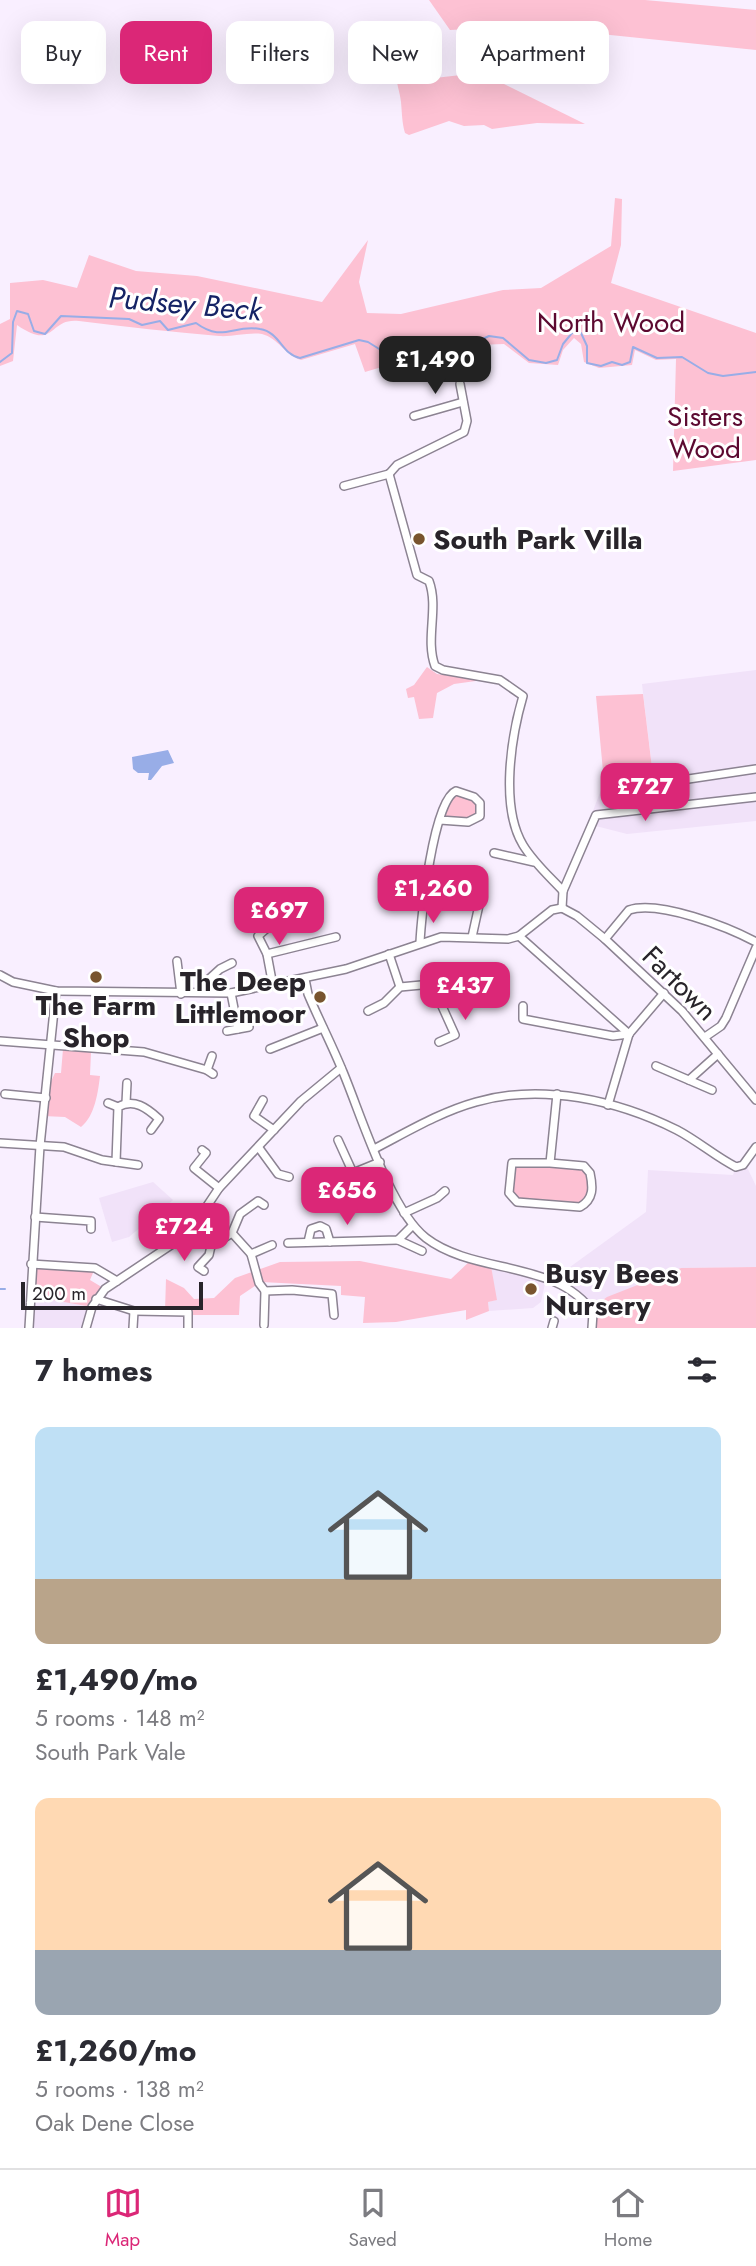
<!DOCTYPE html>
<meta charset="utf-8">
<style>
:root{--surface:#fff;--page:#f2f2f3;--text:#2b2b33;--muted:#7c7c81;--line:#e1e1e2;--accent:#db2777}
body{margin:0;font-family:Jost,sans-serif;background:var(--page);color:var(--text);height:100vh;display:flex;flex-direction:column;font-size:26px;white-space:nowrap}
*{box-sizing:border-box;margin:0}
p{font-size:23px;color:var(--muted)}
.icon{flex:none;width:38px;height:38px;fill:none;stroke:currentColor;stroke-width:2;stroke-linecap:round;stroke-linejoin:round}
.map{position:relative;height:1328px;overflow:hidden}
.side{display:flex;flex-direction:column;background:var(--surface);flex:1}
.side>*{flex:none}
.banner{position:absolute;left:21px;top:21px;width:714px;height:63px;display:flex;gap:14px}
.scale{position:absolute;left:21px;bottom:18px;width:182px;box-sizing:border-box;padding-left:7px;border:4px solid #28242a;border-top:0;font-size:19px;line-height:24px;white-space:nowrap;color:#28242a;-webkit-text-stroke:5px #fff;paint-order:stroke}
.price{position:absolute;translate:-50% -60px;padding:0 16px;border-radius:14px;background:var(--accent);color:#fff;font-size:23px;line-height:46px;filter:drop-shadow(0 2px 4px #0008)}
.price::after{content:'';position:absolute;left:50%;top:42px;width:21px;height:16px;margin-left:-10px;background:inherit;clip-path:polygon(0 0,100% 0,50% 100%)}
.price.on{background:#222;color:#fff}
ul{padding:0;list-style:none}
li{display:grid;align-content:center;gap:14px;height:371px;padding:0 35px}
li span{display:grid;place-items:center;height:217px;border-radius:14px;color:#555}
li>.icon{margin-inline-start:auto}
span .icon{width:126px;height:126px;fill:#fffc;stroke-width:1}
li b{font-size:30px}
h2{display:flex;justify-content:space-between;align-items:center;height:84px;padding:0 35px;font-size:30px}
.tag{padding:0 24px;border-radius:14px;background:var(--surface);box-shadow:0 7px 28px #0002;font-size:24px;line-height:63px}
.tag.on{background:var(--accent);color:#fff}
.menu{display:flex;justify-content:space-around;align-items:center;height:98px;border-top:2px solid var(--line);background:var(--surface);font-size:19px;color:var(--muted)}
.menu a{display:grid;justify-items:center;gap:4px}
.menu .on{color:var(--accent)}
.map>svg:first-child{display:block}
.built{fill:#f1e2f9}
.green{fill:#fdc1d3}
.water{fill:#98ade7}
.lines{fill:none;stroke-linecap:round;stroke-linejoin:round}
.stream{stroke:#98ade7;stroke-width:2}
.minor-casing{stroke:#8c8392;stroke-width:10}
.minor{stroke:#fff;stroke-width:7}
.poi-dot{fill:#78542e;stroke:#fff;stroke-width:2.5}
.labels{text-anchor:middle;stroke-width:6;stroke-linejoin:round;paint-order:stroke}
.park-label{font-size:28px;fill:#5c0930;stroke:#fff}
.poi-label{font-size:28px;font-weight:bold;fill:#28242a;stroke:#fff;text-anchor:start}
.street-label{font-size:28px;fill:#28242a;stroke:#fff}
.water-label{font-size:30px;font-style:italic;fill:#152365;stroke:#fff}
</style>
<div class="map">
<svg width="756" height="1328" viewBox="0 0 756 1328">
<rect width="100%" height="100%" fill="#f9efff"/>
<!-- built -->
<g class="built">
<polygon points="756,670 756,821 627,834 588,824 604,782 653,775 642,684"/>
<polygon points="745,1163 756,1186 756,1267 681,1268 591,1309 552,1280 646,1212 648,1170 733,1175 736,1167"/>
<polygon points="153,1182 173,1200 129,1237 112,1242 99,1198"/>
<polygon points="491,1266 546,1279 541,1302 533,1308 489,1311 488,1302 496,1300"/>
<polygon points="30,1296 92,1307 86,1328 29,1328"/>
</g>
<!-- green -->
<g class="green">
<polygon points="429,0 645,0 756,10 756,50 523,26 450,30"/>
<path d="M400,68L426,79L461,75L502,83L585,124L537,123L492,129L484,125L464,126L449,121L409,135L405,133C402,123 402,113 401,102C400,92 396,83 396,72Z"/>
<path d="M615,198L622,199L621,245L611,283L756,333V460L673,471L676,359L656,360L635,350L632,365L599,368L584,362L581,344L574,338L563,350L558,365L529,363L504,344L476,345L455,354L435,351L365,372L355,344L301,360C285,355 278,338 262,334C248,332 233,337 219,336C172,332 126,327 79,321C48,317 56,352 17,325L13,361L0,366V324L10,319V283L43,280L77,288L89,255L136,271L197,276L322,302L368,240L359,282L367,313L401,314L503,290L541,288L611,246Z"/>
<polygon points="427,667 437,674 483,680 454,684 437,693 433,718 419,719 414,697 408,698 406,689 414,685"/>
<polygon points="643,694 653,776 604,782 596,696"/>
<polygon points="452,792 478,800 477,819 440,820"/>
<path d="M63,1049L91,1052L90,1075L100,1076C98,1092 95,1116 81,1127L65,1117L43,1116L46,1092L55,1073H61Z"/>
<polygon points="512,1163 584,1166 590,1173 591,1195 580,1207 512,1198"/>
<polygon points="471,1260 491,1266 497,1300 488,1302 489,1311 466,1320 466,1310 396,1322 363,1323 365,1297 341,1295 341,1286 261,1282 240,1296 239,1315 193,1315 165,1311 166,1279 184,1288 194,1299 214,1298 235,1278 280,1262 360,1261 451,1279"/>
<polygon points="31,1264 95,1268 90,1280 105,1289 92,1307 30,1296"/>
<polygon points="756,1267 756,1328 592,1328 591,1309 607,1297 681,1268"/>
</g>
<!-- water -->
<polygon class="water" points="168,750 174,763 162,766 151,780 148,780 149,773 138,773 133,769 132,757"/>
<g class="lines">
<!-- stream -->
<g class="stream">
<path d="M0,362L12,353L13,322L17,311L28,314L34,331L45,334L61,316L129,319L142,325L160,321L168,330L196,323C223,343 233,324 260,329C280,332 282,355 300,358L359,340L368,342L392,357L434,341L465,347L489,336L503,338L529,360L546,363L557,360L563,344L572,333H581L587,346V363L601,366L612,362L622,365L630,362L633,347L657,358L682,357L708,373L723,376L756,372"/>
<polyline points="0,1289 5,1289"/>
</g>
<!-- minor casing -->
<g class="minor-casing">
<g id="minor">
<polyline points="414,416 463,402"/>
<path d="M389,474L417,575L429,581C439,608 425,639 435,666L443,670L500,680L523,696C511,737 500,807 523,845C534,863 549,876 563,891"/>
<polyline points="389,474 397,465 464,432 467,421 460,384"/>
<polyline points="344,486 389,474"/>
<polyline points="659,807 661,790 675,781 756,769"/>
<polyline points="494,853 534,862"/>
<polyline points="562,908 577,916 605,939 682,1011 756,1100"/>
<polyline points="562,908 563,891 596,815 756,797"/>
<polyline points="519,936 629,1034"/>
<polyline points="472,937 483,887"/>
<path d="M605,939L629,910C659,900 728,927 756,942"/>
<path d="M420,943C421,918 433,800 456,791L474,797L480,803V816L468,822L440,820"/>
<polyline points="267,954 336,937"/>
<polyline points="389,954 400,987"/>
<polyline points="177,961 181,994"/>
<polyline points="0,975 13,982 56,991 231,993 346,969 441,937 508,939 519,936 552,910 562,908"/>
<polyline points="209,979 220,969 232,963"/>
<path d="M305,979L308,994C319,1020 332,1045 343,1072C361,1115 390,1210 426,1238C474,1275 559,1260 593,1313L592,1328"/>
<polyline points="432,984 455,1035 439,1042"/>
<polyline points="273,986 267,954 258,936 289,909"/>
<polyline points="231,993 238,1029 249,1027"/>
<polyline points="523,1006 523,1019 613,1036 629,1034"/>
<polyline points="368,1011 384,1003 400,987 432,984 457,972"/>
<polyline points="227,1031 238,1029"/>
<polyline points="629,1034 664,993"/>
<polyline points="705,1037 721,1026 726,1018 756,948"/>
<polyline points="0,1041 144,1052 207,1070 213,1074"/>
<polyline points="270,1049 323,1028"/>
<polyline points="656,1066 712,1090"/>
<polyline points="207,1070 212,1056"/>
<polyline points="689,1080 718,1054"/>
<polyline points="5,1094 46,1098"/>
<polyline points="263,1100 254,1116 274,1130"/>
<polyline points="108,1103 118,1107"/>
<polyline points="126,1103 127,1083"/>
<polyline points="608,1105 629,1034"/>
<polyline points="338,1140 353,1173 380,1162"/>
<polyline points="0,1143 64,1147 102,1160 138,1165"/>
<polyline points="259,1148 278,1174 289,1177"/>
<path d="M374,1149C407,1132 440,1112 476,1102C542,1083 617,1100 677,1130C698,1141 716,1157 736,1167L743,1165L756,1147"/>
<polyline points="202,1150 206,1153 194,1168 219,1188"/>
<path d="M116,1162L118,1107C134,1098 147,1108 159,1119L151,1130"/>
<path d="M550,1163H512L509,1193L517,1202L580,1207C594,1199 593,1187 590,1173L584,1166L550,1163L557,1094"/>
<polyline points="404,1213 437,1198 445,1191"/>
<polyline points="35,1217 91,1221 91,1229"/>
<polyline points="189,1233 211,1246 232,1233 240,1214 258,1201 264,1205"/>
<polyline points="232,1233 251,1254 259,1283 265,1291 264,1325"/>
<polyline points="398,1240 422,1251"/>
<polyline points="308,1242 311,1229 320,1226 326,1229 330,1242"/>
<polyline points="288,1243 398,1240 412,1226"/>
<polyline points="251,1254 272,1245"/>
<polyline points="31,1264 95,1268 117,1281"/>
<polyline points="204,1271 198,1267 209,1255 211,1246"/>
<polyline points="265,1291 292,1290 332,1294 334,1315"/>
<polyline points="96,1299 134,1311 188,1312 188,1328"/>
<polyline points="29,1328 40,1146 56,991"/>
<polyline points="86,1328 92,1307 105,1289 189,1233 219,1188 301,1101 341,1068"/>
<polyline points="133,1328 134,1311"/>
<polyline points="552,1328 554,1321"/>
</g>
</g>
<!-- minor -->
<use href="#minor" class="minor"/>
</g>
<!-- markers -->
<g class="poi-dot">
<circle cx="419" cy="539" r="7"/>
<circle cx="96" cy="977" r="7"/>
<circle cx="320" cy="997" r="7"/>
<circle cx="531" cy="1289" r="7"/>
</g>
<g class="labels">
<!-- park labels -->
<g class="park-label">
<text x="611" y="332">North Wood</text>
<text x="705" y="426">Sisters<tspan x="705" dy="32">Wood</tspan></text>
</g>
<!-- poi labels -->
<g class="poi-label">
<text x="433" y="549">South Park Villa</text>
<text x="306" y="991" text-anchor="end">The Deep<tspan x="306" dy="32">Littlemoor</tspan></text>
<text x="96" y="1015" text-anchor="middle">The Farm<tspan x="96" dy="32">Shop</tspan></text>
<text x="545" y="1283">Busy Bees<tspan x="545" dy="32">Nursery</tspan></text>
</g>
<!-- street labels -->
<g class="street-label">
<text transform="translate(680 983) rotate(45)" y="10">Fartown</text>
</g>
<!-- water labels -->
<g class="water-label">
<text transform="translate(185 304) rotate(5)" y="10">Pudsey Beck</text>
</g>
</g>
</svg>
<div class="scale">200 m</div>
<b class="price on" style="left:435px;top:396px">£1,490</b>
<b class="price" style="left:645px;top:823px">£727</b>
<b class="price" style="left:433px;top:925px">£1,260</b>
<b class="price" style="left:279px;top:947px">£697</b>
<b class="price" style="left:465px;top:1022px">£437</b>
<b class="price" style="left:347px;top:1227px">£656</b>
<b class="price" style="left:184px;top:1263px">£724</b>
<div class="banner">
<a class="tag">Buy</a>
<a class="tag on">Rent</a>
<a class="tag">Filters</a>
<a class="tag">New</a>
<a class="tag">Apartment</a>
</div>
</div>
<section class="side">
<h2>7 homes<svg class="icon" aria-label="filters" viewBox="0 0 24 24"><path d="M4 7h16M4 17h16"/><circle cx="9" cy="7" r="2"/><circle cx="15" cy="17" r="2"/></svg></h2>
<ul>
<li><span style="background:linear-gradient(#bfe0f5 70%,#b9a48a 0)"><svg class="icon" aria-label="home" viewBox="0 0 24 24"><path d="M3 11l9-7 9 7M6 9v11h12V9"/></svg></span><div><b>£1,490/mo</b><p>5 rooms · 148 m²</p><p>South Park Vale</p></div></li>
<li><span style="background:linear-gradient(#ffd9b3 70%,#9aa5b1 0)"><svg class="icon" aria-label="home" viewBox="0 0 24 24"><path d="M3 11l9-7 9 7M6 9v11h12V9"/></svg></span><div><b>£1,260/mo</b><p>5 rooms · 138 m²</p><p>Oak Dene Close</p></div></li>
</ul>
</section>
<nav class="menu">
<a class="on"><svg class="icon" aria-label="map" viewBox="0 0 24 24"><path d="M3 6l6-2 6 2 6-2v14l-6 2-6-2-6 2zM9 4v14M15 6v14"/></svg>Map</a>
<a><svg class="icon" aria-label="saved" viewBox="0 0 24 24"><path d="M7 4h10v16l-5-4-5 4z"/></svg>Saved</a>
<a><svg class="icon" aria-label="home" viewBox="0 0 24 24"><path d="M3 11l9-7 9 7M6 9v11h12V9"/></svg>Home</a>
</nav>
